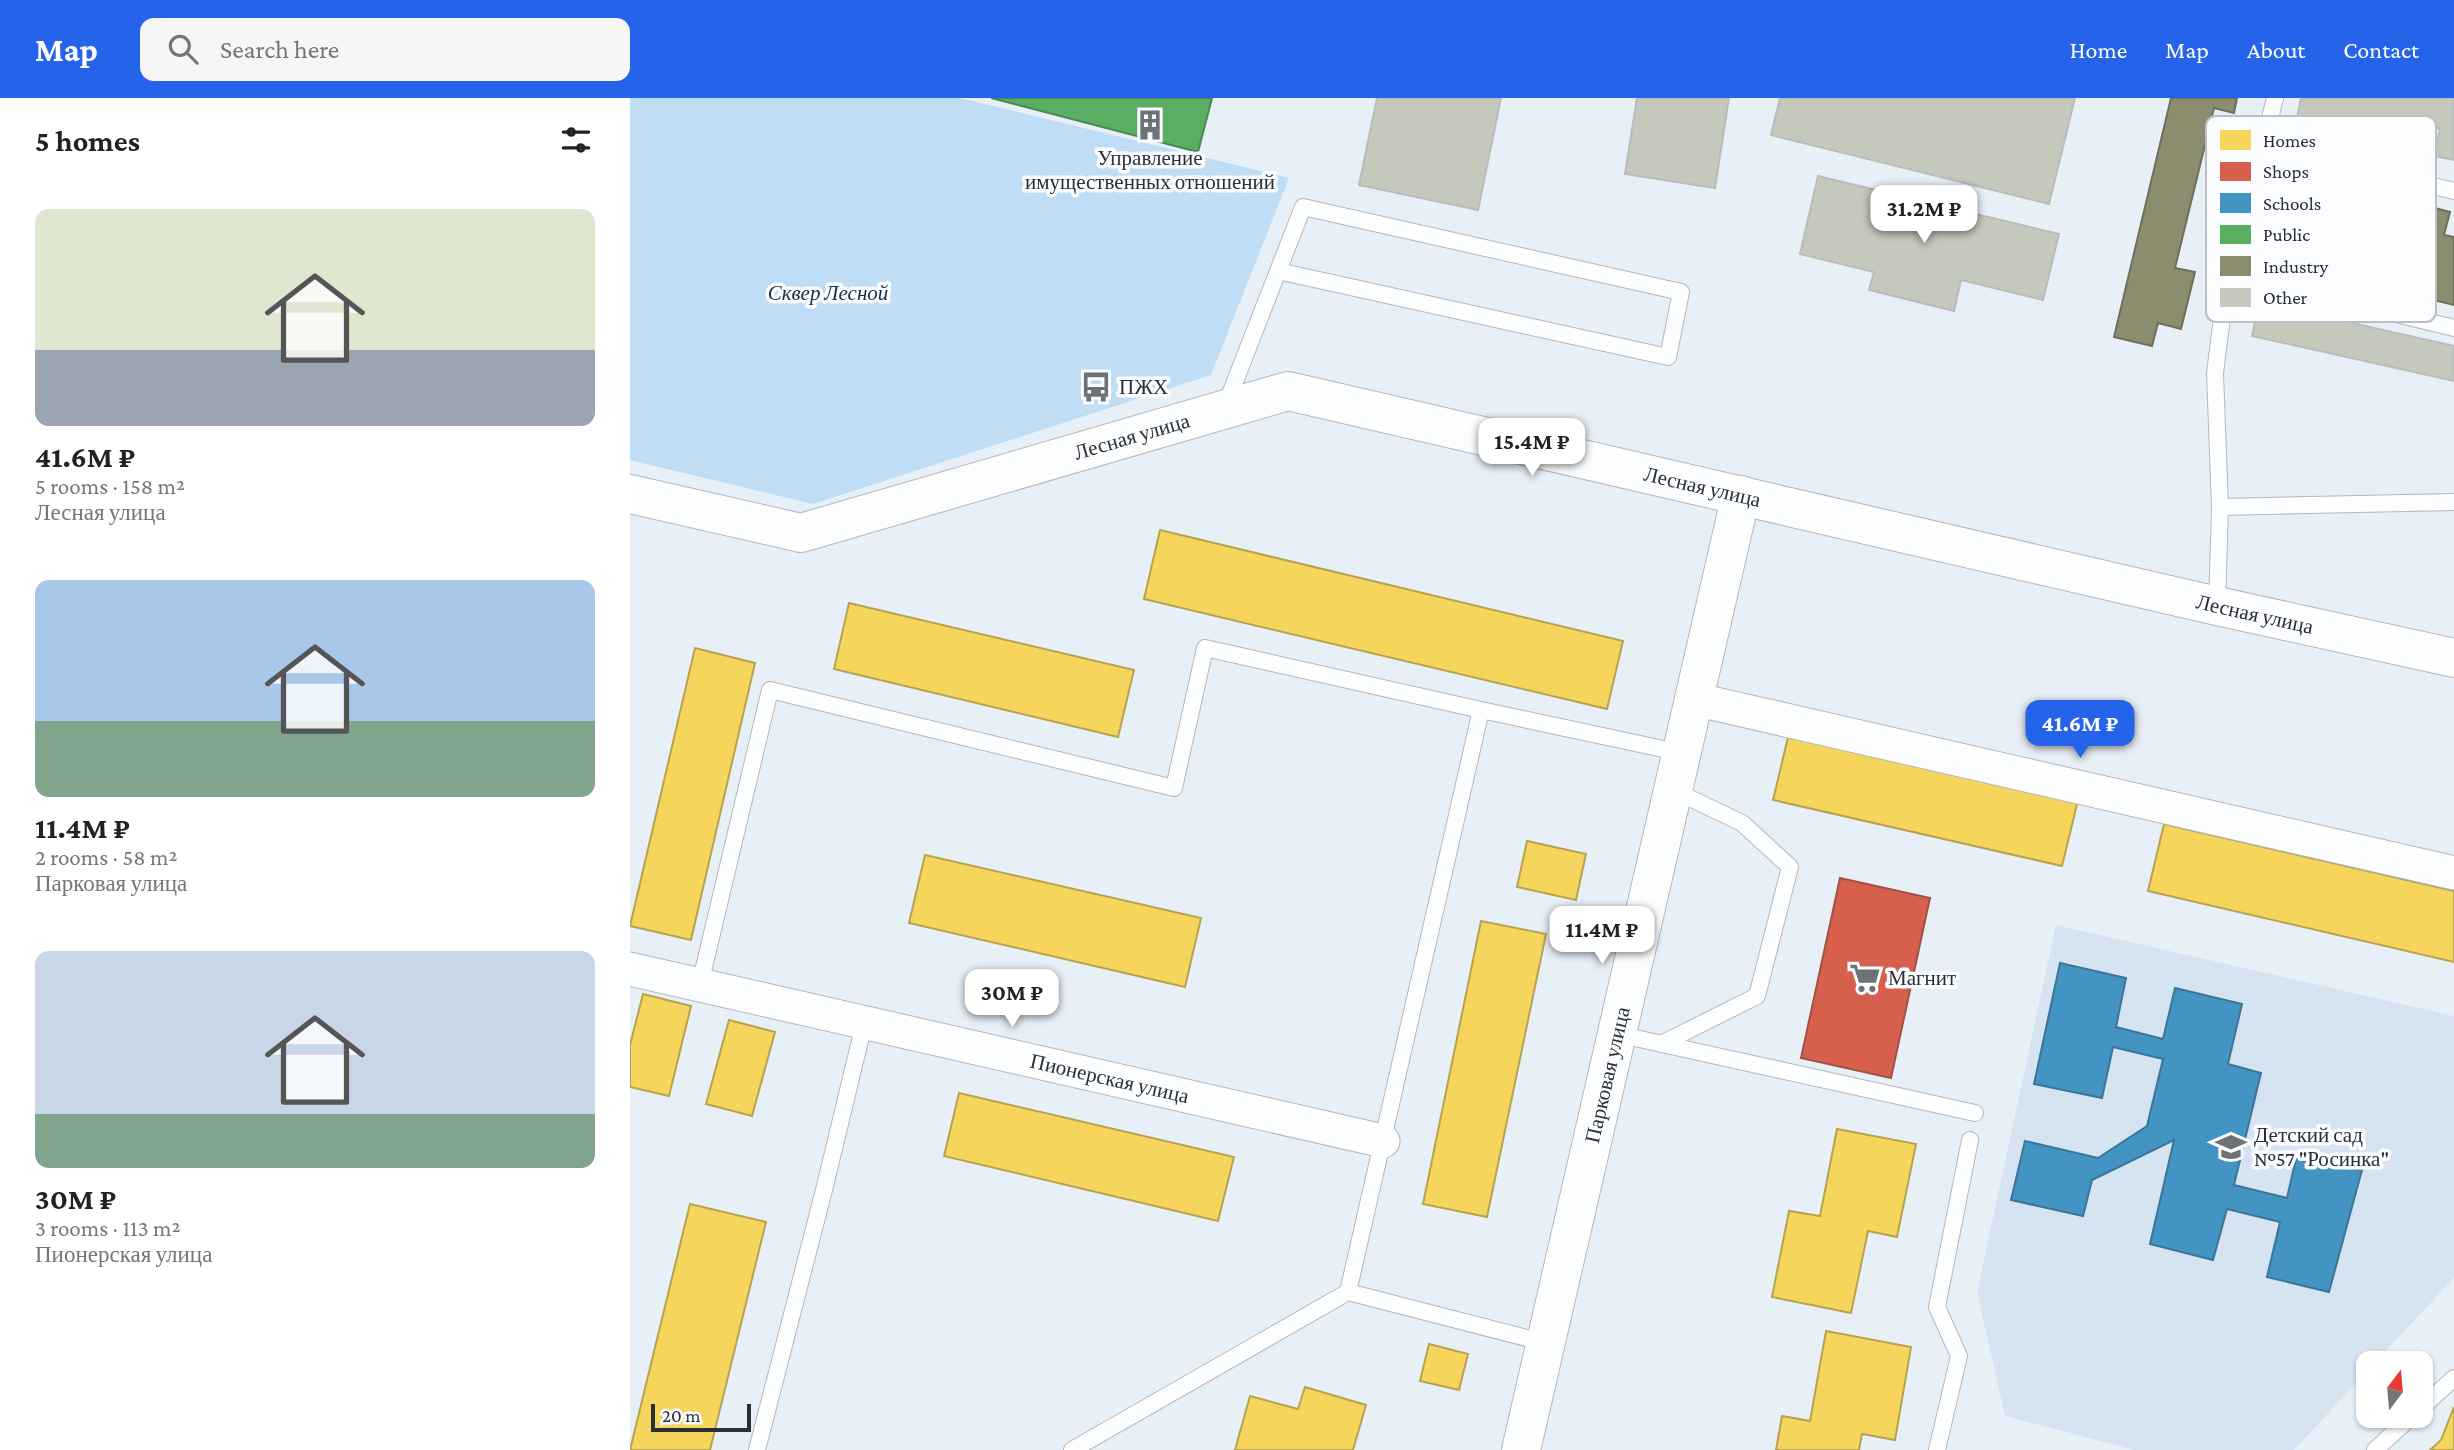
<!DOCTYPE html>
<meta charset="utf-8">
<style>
:root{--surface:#fff;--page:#f6f6f6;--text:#222;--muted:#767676;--accent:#2563eb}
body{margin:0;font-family:"Crimson Pro",serif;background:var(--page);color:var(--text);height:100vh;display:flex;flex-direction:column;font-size:26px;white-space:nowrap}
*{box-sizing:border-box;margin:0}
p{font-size:23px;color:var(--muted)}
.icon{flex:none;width:38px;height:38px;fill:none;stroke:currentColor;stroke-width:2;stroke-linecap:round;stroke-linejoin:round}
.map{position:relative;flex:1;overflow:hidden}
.details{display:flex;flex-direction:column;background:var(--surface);width:630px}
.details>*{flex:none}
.needle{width:46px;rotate:16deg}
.buttons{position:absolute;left:1726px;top:1253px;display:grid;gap:14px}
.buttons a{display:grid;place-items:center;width:77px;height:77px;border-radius:14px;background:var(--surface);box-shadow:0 2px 5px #0004;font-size:35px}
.scale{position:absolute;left:21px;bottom:18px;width:100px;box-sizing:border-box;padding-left:7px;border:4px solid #292f34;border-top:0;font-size:19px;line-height:24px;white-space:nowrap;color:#292f34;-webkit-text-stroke:5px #fafcff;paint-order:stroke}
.price{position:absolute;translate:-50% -60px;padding:0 16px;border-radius:14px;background:#fff;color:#222;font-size:23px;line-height:46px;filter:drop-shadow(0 2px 4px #0008)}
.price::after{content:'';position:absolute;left:50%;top:42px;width:21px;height:16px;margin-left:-10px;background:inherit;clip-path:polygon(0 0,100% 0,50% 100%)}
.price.active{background:var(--accent);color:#fff}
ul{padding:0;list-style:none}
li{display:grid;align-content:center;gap:14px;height:371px;padding:0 35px}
li span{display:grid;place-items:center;height:217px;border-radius:14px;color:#555}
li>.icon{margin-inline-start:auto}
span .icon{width:126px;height:126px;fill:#fffc;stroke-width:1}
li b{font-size:30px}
h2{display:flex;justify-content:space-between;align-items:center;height:84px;padding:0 35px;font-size:30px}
header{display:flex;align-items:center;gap:42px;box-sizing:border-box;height:98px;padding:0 35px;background:var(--accent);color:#fff}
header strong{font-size:33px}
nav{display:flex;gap:38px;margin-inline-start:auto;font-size:24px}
.search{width:490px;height:63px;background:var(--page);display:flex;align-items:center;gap:18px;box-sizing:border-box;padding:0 24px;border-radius:14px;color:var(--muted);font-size:26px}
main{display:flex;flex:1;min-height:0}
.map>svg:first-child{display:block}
.built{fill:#d6e4f1}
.green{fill:#bfddf4}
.homes{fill:#f6d55c;stroke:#b8a350;stroke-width:2}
.shops{fill:#d6604d;stroke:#a25146;stroke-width:2}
.schools{fill:#4393c3;stroke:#3b7598;stroke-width:2}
.public{fill:#5aae61;stroke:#4b8854;stroke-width:2}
.industry{fill:#8c8c6e;stroke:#6e705d;stroke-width:2}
.building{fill:#c4c9bc;stroke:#b8bcbc;stroke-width:2}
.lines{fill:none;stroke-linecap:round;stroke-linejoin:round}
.lane-casing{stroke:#b2b8be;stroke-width:18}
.street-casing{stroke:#b2b8be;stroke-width:35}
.secondary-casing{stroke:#b2b8be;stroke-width:40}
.lane{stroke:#fcfdfe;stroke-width:16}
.street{stroke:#fcfdfe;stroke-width:33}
.secondary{stroke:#fcfdfe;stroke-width:38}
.labels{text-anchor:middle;stroke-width:7;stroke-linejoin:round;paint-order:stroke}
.poi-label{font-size:21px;fill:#292f34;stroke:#fafcff;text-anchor:start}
.park-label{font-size:21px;font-style:italic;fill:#103047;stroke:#fafcff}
.street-label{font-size:21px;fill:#292f34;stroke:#fafcff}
.key{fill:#fafcff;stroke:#bbbec2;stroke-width:2}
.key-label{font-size:19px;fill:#292f34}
</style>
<header>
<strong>Map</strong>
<div class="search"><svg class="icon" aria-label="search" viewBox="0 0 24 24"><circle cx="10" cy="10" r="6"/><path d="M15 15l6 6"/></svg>Search here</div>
<nav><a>Home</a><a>Map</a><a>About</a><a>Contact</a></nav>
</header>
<main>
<section class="details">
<h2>5 homes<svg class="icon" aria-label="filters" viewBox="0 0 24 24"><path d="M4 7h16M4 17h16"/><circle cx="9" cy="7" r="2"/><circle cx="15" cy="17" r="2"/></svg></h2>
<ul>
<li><span style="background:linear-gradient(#dfe7d0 65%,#9aa5b1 0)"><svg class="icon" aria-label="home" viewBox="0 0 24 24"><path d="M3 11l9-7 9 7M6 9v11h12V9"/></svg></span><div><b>41.6M ₽</b><p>5 rooms · 158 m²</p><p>Лесная улица</p></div></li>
<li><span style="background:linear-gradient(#a9c7e8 65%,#7fa58c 0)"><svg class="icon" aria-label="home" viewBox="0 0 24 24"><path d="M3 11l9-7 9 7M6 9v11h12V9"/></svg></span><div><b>11.4M ₽</b><p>2 rooms · 58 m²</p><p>Парковая улица</p></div></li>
<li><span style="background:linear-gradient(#c9d6e8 75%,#7fa58c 0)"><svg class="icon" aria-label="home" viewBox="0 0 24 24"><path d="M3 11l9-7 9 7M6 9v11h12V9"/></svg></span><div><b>30M ₽</b><p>3 rooms · 113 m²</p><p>Пионерская улица</p></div></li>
</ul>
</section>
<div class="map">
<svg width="1824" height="1352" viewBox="0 0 1824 1352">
<rect width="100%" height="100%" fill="#e8f0f7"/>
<!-- built -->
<polygon class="built" points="1426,827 1824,918 1824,1180 1744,1265 1738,1265 1738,1272 1664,1352 1504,1352 1375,1318 1347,1194"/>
<!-- green -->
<polygon class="green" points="0,0 330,0 659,80 581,277 183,406 0,362"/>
<!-- homes -->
<g class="homes">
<polygon points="530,432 993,543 977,611 514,501"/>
<polygon points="219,505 504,572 488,639 204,571"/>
<polygon points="65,550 125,565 61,842 0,828"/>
<polygon points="1159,635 1448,702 1432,768 1143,702"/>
<polygon points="1534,726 1824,793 1824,864 1518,793"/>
<polygon points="897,743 956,756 946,802 887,789"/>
<polygon points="295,757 571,820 555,889 279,825"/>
<polygon points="851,823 916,836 857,1119 793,1106"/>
<polygon points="13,896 61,908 39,998 0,989 0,947"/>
<polygon points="99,922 145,934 122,1018 76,1006"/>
<polygon points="329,995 604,1059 588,1123 314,1058"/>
<polygon points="1207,1031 1286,1046 1267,1139 1238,1133 1221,1215 1142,1199 1159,1113 1190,1118"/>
<polygon points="60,1106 136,1124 80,1352 0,1352"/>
<polygon points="1196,1233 1281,1249 1265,1342 1232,1336 1229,1352 1146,1352 1152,1318 1180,1323"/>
<polygon points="799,1246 838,1256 829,1292 790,1283"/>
<polygon points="675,1289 736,1307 723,1352 605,1352 620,1298 668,1311"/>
<polygon points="1824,1309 1824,1352 1800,1352 1811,1342"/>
</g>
<!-- shops -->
<polygon class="shops" points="1210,780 1300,800 1261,980 1171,960"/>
<!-- schools -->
<polygon class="schools" points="1430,865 1496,880 1486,929 1533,941 1545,890 1612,906 1598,966 1631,975 1604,1087 1657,1100 1667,1056 1732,1072 1699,1194 1637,1179 1650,1124 1597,1111 1583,1162 1520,1146 1544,1042 1462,1082 1453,1118 1381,1102 1395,1043 1468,1060 1517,1028 1533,961 1483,949 1472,1000 1404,986"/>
<!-- public -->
<polygon class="public" points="361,0 582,0 568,54"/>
<!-- industry -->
<g class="industry">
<polygon points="1541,0 1607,0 1604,15 1584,10 1545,170 1565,174 1551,231 1528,225 1522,248 1484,239"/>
<polygon points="1648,97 1799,134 1805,110 1820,114 1814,137 1824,139 1824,207 1632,160"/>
</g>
<!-- building -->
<g class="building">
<polygon points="747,0 871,0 848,112 729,87"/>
<polygon points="1007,0 1099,0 1085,90 995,76"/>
<polygon points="1150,0 1445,0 1419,106 1141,37"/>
<polygon points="1671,0 1824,0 1824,62 1804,58 1810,31 1758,19 1752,45 1666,25"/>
<polygon points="1188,78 1429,136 1413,202 1331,182 1324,213 1239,192 1244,174 1170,156"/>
<polygon points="1629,204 1824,248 1824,283 1622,238"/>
</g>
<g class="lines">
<!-- lane casing -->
<g class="lane-casing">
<g id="lane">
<polyline points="1633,48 1824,93"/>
<polyline points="1602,176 1824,230"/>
<path d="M595,309C621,243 647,176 673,109L1051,194L1038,259L648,173"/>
<polyline points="1590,409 1824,404"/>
<polyline points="1587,508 1590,409 1585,275 1593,212 1645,0"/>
<polyline points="70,886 140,592 544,690 575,550 851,612"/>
<polyline points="987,936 1345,1015"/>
<polyline points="1031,946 1127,898 1160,769 1112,725 1043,692"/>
<polyline points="916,1245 718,1194 851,612 1052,655"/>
<polyline points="1790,1311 1824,1280"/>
<polyline points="127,1352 194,1092 234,926"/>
<polyline points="442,1352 718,1194"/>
<polyline points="1307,1352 1329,1258 1307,1209 1340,1042"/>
<polyline points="1745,1352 1782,1318"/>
</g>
</g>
<!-- street casing -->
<g class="street-casing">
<g id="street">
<polyline points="1064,601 1824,775"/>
<path id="s1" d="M0,871L753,1043"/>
</g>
</g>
<!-- secondary casing -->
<g class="secondary-casing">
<g id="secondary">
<path id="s2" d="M0,396L171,435L658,293L1587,508L1824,560"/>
<path id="s3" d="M891,1352L1111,397"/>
</g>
</g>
<!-- lane -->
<use href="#lane" class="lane"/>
<!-- street -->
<use href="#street" class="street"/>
<!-- secondary -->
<use href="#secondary" class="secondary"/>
</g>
<!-- icons -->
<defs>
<g id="building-bare" transform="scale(2.415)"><path d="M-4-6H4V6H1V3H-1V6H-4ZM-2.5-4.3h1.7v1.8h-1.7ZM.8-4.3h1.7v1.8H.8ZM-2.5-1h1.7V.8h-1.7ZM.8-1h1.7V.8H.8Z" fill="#6c7378" stroke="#fafcff" stroke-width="2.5" paint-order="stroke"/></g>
<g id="bus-bare" transform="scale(2.415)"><path d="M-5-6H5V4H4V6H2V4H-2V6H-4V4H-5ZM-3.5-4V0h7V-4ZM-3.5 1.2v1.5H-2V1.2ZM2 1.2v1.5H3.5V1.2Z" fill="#6c7378" stroke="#fafcff" stroke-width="2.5" paint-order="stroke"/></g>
<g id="supermarket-bare" transform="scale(2.415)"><path d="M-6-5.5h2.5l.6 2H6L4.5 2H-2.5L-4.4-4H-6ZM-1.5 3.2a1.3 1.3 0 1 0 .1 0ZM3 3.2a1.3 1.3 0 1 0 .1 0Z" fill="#6c7378" stroke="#fafcff" stroke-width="2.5" paint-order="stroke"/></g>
<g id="school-bare" transform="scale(2.415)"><path d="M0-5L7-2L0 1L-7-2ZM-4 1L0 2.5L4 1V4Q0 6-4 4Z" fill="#6c7378" stroke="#fafcff" stroke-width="2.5" paint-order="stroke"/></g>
</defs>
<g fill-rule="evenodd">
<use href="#building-bare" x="520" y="27"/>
<use href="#bus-bare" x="466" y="289"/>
<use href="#supermarket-bare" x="1235" y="880"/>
<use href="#school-bare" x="1601" y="1049"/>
</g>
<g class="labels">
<!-- poi labels -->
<g class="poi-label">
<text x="520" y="67" text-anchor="middle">Управление<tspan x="520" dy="24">имущественных отношений</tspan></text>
<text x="489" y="296">ПЖХ</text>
<text x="1258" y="887">Магнит</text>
<text x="1624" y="1044">Детский сад<tspan x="1624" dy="24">№57 "Росинка"</tspan></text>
</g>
<!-- park labels -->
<g class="park-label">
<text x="198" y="202">Сквер Лесной</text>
</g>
<!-- street labels -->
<g class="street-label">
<text dy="7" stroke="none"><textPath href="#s2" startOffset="520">Лесная улица</textPath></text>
<text dy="7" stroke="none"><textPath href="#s2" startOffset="1108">Лесная улица</textPath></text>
<text dy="7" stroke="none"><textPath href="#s2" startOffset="1675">Лесная улица</textPath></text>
<text dy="7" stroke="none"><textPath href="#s3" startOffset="385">Парковая улица</textPath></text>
<text dy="7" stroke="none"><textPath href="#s1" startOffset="492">Пионерская улица</textPath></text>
</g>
</g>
<!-- legend -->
<rect x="1576" y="18" width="230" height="206" rx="10" class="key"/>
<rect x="1590" y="32" width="31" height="20" fill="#f6d55c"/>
<rect x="1590" y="64" width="31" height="19" fill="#d6604d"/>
<rect x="1590" y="95" width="31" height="20" fill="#4393c3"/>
<rect x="1590" y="127" width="31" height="19" fill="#5aae61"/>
<rect x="1590" y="158" width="31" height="20" fill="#8c8c6e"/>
<rect x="1590" y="190" width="31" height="19" fill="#c4c9bc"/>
<g class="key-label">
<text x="1633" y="49">Homes</text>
<text x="1633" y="80">Shops</text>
<text x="1633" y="112">Schools</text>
<text x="1633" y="143">Public</text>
<text x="1633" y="175">Industry</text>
<text x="1633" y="206">Other</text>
</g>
</svg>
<div class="buttons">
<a><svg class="needle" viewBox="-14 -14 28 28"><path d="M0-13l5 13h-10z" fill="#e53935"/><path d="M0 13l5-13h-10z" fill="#767676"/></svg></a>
</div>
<div class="scale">20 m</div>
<b class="price" style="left:1294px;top:147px">31.2M ₽</b>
<b class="price" style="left:902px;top:380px">15.4M ₽</b>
<b class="price active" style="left:1450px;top:662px">41.6M ₽</b>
<b class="price" style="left:972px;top:868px">11.4M ₽</b>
<b class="price" style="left:382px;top:931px">30M ₽</b>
</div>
</main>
